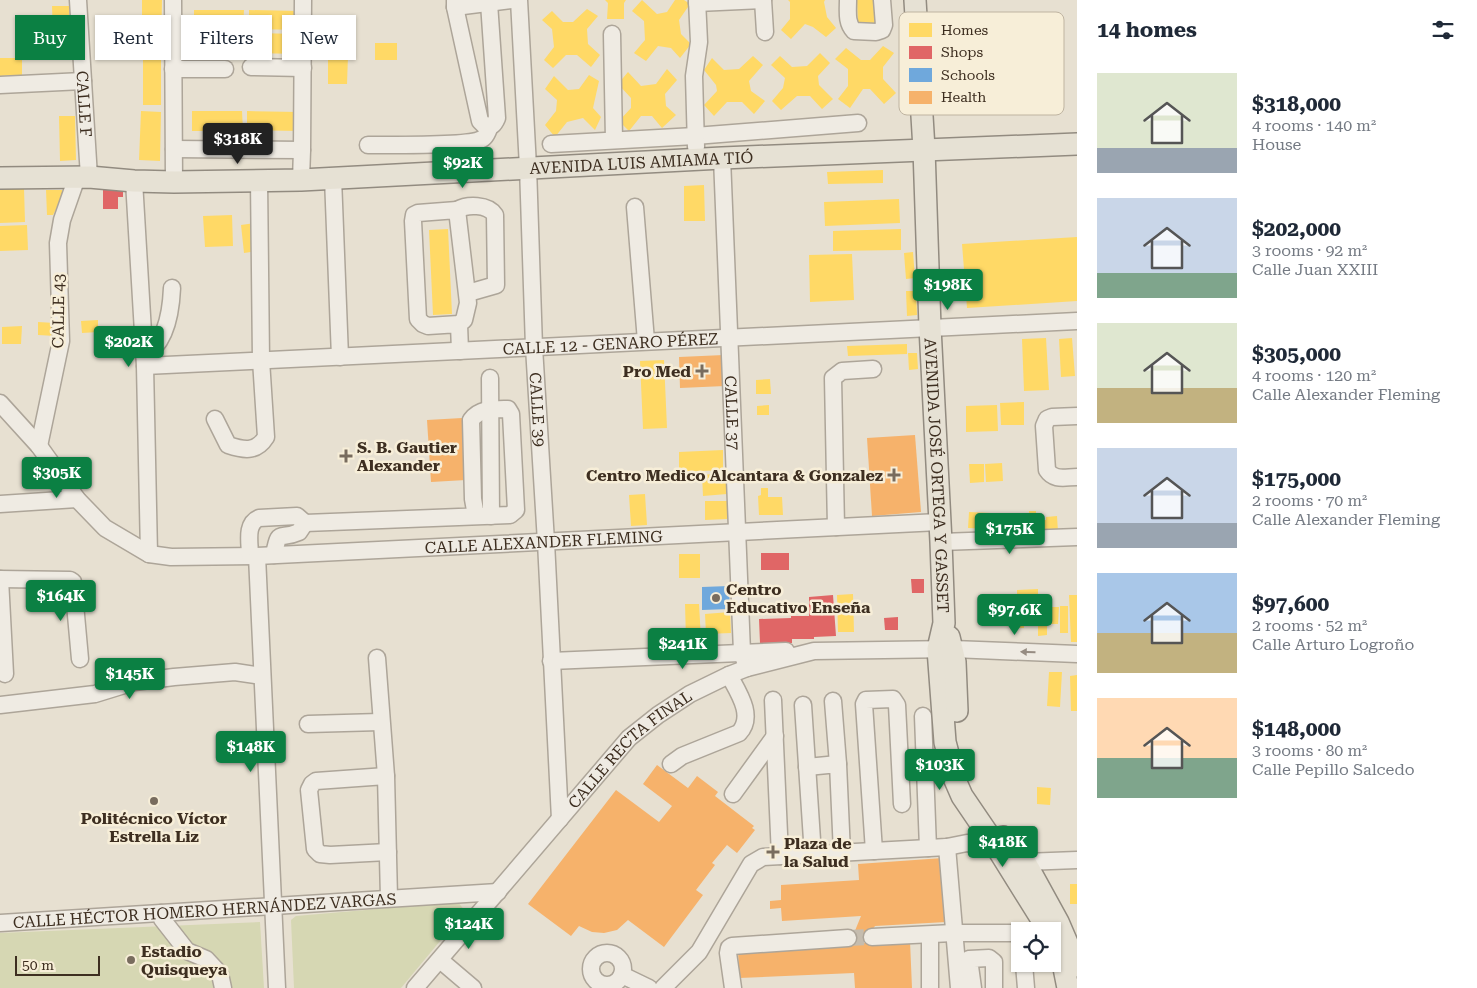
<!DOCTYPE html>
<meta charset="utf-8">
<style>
:root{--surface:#fff;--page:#f2f2f3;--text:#1f2937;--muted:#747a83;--accent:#0b8043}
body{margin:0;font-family:"Roboto Serif",serif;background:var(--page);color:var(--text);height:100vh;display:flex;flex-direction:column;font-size:19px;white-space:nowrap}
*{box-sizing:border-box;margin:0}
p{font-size:16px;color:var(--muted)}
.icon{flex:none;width:28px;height:28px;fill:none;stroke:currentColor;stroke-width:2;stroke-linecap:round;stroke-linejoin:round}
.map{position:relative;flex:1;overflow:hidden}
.drawer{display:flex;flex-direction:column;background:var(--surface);width:400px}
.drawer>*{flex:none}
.banner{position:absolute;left:15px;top:15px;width:475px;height:45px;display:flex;gap:10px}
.buttons{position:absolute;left:1011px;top:922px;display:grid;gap:10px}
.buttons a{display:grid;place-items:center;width:50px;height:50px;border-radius:0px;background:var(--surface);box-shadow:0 1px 4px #0004;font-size:25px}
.scale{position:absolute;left:15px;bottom:12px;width:85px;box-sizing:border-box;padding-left:5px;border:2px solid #3d2e20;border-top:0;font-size:14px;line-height:18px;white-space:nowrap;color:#3d2e20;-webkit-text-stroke:4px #f7eed8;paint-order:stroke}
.price{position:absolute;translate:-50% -42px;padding:0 11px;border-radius:5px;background:var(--accent);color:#fff;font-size:16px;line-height:32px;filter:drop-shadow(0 1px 2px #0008)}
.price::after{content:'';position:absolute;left:50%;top:30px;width:15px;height:11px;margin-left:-8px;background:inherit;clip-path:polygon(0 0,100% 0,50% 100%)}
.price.on{background:#222;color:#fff}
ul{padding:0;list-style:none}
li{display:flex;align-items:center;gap:15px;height:125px;padding:0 20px}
li span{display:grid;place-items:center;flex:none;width:140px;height:100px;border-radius:0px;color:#555}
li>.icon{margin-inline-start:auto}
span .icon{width:60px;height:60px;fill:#fffc;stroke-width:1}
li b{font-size:21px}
h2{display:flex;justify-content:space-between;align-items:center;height:60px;padding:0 20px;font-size:21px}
.pill{padding:0 18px;border-radius:0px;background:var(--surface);box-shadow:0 1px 4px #0004;font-size:18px;line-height:45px}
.pill.on{background:var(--accent);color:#fff}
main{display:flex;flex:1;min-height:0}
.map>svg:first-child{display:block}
.green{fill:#d6d7b3}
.homes{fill:#ffd966}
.shops{fill:#e06666}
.schools{fill:#6fa8dc}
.health{fill:#f6b26b}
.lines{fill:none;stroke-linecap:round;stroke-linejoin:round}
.minor-tunnel{stroke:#c5bcae;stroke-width:16;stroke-dasharray:16 8;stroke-linecap:butt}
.minor-casing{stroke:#ada599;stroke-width:19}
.major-casing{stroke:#928b80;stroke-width:24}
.minor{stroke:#efebe3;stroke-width:16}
.major{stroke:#e6e1d4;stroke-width:21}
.oneway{fill:#968c82}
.poi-dot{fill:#786c5e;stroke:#f7eed8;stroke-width:2}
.labels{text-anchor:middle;stroke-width:5;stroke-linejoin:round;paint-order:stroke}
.street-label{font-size:16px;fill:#3d2e20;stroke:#f7eed8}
.poi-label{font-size:16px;font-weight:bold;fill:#3d2e20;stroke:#f7eed8;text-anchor:start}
.key{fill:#f7eed8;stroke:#bfb4a1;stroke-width:1}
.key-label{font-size:14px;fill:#3d2e20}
</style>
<main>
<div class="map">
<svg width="1077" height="988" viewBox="0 0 1077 988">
<rect width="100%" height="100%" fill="#e7e0d1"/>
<!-- green -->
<g class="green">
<polygon points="458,902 465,911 401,988 294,988 291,920 296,916"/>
<polygon points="260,922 264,988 0,988 0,933"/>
</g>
<!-- homes -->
<g class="homes">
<polygon points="142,0 162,0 161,47 142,47"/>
<polygon points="605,0 626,0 624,3 624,19 607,19 608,3"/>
<polygon points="642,0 657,14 667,12 675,0 684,0 690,4 679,20 681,34 691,44 680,58 671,48 658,46 646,61 634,53 645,40 644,21 632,11"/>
<polygon points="788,0 825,0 824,2 827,17 836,28 826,37 813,27 805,24 791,39 781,30 790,19 790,2"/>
<polygon points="857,0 874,0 875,27 858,26"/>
<polygon points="52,6 69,6 70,36 53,36"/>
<polygon points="587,9 598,16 587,29 588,44 600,55 591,67 577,55 566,55 553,68 544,60 554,47 552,29 542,20 552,11 563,22 573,22"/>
<polygon points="194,10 244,10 243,29 194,28"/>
<polygon points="249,10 299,11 299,30 249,29"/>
<polygon points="249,33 299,34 298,54 249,53"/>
<polygon points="193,34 244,34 244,51 193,50"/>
<rect x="375" y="43" width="22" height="17"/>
<polygon points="883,46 894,53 883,67 883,79 896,93 884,104 870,89 863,89 850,108 838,99 848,86 848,69 835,59 846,48 861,60 870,60"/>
<polygon points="820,53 830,63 818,76 819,85 833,99 822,109 810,96 797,96 781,110 772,101 783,88 785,78 771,65 780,56 792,67 807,66"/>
<rect x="143" y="54" width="18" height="51"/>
<polygon points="328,55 348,56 347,84 328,84"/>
<polygon points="753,56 763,65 749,81 751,91 765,101 754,114 742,102 727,102 714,116 704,105 717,91 716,85 704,70 712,58 724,70 739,69"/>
<polygon points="0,58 22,58 22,75 0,76"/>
<polygon points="667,69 677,80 665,94 666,106 676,115 662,128 652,116 641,116 629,131 619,121 631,108 631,98 618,84 628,72 641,86 656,84"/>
<polygon points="589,75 599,81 593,108 601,117 595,130 583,118 567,122 555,137 545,125 556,111 557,100 545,89 554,76 568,90 579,89"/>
<polygon points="141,111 161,112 160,161 139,160"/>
<polygon points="192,111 242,111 243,131 192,131"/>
<polygon points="247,111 299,112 299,131 247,130"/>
<polygon points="59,116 75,116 76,160 60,161"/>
<polygon points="883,170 883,183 828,184 827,172"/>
<polygon points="704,185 705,221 684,221 684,186"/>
<polygon points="24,188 25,222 0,223 0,189"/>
<polygon points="46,190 62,190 63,196 53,215 47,215"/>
<polygon points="899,199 900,223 825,226 824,202"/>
<polygon points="232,215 233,246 205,247 203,216"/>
<polygon points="255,223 258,251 244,253 241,225"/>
<polygon points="27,225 28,250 0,251 0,226"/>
<polygon points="448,229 452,314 433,315 429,230"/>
<polygon points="901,229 901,250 833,251 833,231"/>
<polygon points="1077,237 1077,301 967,308 962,244"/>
<polygon points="913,252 915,278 906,279 904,253"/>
<polygon points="852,254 854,300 810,302 809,255"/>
<polygon points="906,291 916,291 917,315 907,316"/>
<polygon points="98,320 98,332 82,333 81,321"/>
<polygon points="38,322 55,323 55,336 38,335"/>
<polygon points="22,326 21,344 2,344 2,327"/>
<polygon points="1046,338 1049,390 1024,391 1022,339"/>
<polygon points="1072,338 1075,376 1061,377 1059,339"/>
<polygon points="907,344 907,354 848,356 847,346"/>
<polygon points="908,353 917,353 918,369 909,370"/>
<polygon points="664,360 667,428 643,429 640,361"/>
<polygon points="770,379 771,394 756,394 756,380"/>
<polygon points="1024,402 1024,425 1001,425 1000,403"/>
<polygon points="769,405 769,415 757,415 757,406"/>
<polygon points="997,405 998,431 966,432 966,406"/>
<polygon points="723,450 723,470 679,472 679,452"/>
<polygon points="1002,463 1003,481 986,482 985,464"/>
<polygon points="969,464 984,464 984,482 970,483"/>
<polygon points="725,473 727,494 703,496 702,475"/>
<polygon points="761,488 768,488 768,497 782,497 783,515 759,515 758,496 761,495"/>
<polygon points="645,494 647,525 631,526 629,495"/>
<polygon points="705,501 727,501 727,519 705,520"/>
<polygon points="1029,511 1036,511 1036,516 1043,515 1043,520 1046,520 1046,517 1057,516 1058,532 1030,534"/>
<polygon points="969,512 991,513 990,529 968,528"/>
<rect x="679" y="554" width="21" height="24"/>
<polygon points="1038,589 1038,599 1017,600 1017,590"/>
<polygon points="853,594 854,632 838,632 837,595"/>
<polygon points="1069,595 1077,595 1077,642 1071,642"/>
<polygon points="1047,600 1047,635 1038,636 1038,601"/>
<rect x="1010" y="602" width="14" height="26"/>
<polygon points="1036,603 1036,624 1026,625 1026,604"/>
<polygon points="685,604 699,604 701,639 686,640"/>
<rect x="1060" y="606" width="8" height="27"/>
<polygon points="1049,607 1059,607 1058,624 1049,624"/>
<polygon points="730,612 731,633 706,634 705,614"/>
<polygon points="1049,672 1062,672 1060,707 1047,706"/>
<polygon points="1077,675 1077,711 1071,711 1070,676"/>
<polygon points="1037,787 1051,788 1050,805 1037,804"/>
<rect x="1070" y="884" width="7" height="20"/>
</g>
<!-- shops -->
<g class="shops">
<polygon points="103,188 123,188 123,197 118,197 118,209 103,209"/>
<rect x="761" y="553" width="28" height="17"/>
<polygon points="911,579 924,579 924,593 912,593"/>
<polygon points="833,595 836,636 814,637 814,639 792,639 792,643 760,643 759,619 791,618 791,616 809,616 809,597"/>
<polygon points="898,617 898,630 885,630 884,618"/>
</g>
<!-- schools -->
<polygon class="schools" points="729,586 730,609 702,610 702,587"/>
<!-- health -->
<g class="health">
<polygon points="724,355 725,386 680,388 679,357"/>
<polygon points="462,418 466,480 431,482 427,420"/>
<polygon points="915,435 921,512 872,516 867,438"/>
<polygon points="657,765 688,788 697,776 718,792 715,796 754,826 752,828 755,830 737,853 727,845 712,863 715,865 696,890 703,895 664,947 628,920 617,930 604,933 592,932 579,926 571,936 528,904 616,790 659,822 672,806 643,784"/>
<polygon points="943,858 946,922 875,926 863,943 910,941 912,988 855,988 854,973 739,978 738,948 850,943 861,916 782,921 781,908 770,909 770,901 781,900 781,885 859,880 858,864"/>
</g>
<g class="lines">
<!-- minor-tunnel -->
<polyline class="minor-tunnel" points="848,938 872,937"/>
<!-- minor casing -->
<g class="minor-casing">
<g id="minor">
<path id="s1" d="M78,0L89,177"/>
<polyline points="173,0 174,182"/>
<path d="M455,0V7L480,121L485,126C492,127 494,125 497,118L489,3"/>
<path id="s2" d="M519,0L528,167L534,347L546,542L560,819"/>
<polyline points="763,0 765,32"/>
<path d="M848,0C848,11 846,23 854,31L876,32L882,30L884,25L882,0"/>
<polyline points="697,3 763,0"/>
<polyline points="455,7 511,0"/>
<polyline points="612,34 614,140"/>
<polyline points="251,67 303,68"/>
<polyline points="173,69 225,69"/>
<polyline points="0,85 83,81"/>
<polyline points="551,144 695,136 858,123"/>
<path d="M368,145C387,145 470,146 482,139C486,137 488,131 490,126"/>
<polyline points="696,147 694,76 699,42 697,0"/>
<polyline points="174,149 302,150"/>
<path id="s3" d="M722,158L742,652L747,668"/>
<polyline points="333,178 340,357"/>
<polyline points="301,180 302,150 303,0"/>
<polyline points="134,181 145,366 149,554"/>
<polyline points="635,207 646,341"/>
<path d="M457,210C467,204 488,204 495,215L496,285L468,293"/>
<polyline points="459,324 428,326 423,324 418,319 413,221 414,215 418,213 457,210 468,303 464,320 459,324 460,351"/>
<path d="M144,355C166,344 171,311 172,288"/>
<path id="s4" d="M145,366L1077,321"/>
<polyline points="490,378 491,516"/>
<path id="s5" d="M0,403L39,446L77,499L105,528L149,554L171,557L257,556L939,522"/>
<path d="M1077,416L1052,417L1047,419L1044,426L1047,470C1054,481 1065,477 1077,477"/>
<path d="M215,419L228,445C243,450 256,453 266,437L261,360L259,180"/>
<polyline points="39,446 61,341 58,243 62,220 77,177"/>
<polyline points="0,504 77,499"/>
<polyline points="836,527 833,378 842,371 873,369"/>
<polyline points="941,542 1077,537"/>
<path d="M274,555C279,527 279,541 299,532L305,523"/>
<path d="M250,556C250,543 245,524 259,518L297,516L305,523L510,515L516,510L511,414L508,409C494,409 480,408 471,420L473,499L476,516"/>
<polyline points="257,556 277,988"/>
<polyline points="0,579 70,580 73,582 80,659"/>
<polyline points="0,579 5,674"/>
<polyline points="377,658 386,776 389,898"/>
<polyline points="551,661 786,651"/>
<polyline points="773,700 780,856"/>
<polyline points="833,701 838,764"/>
<polyline points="0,705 95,694 134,682 174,677 235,672 262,676"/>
<polyline points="803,705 812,840"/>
<polyline points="923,716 928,848"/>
<polyline points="308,724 380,722"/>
<path d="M671,764L682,756L739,733C755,716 738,692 729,675"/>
<polyline points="807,767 838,764 842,853"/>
<polyline points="386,776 316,781 312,784 309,790 315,849 320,854 330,855 388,852"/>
<polyline points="733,794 775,736"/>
<polyline points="947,847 959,988"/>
<polyline points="874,851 864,704 866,700 893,699 897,705 902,804"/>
<polyline points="161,913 162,919 187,951 206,959 220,974 223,988"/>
<path id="s6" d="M0,923L498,892"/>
<polyline points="872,937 953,933 1020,933"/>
<circle cx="607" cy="969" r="16"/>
<polyline points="440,960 473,988"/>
<polyline points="1024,964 1026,988"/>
<polyline points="622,975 649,988"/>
<path id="s7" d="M415,988L629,738L658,715L690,694L729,675L747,668L814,651L953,649L1077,654"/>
<polyline points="663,988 699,952 751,864 763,857 947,847 967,843 996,846 1025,862 1077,860"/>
<polyline points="733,988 728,953 729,948 732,946 848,938"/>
<polyline points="930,988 930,935"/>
<polyline points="973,988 969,959 989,958 994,962 994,988"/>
</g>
</g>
<!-- major casing -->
<g class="major-casing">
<g id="major">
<path id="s8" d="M915,0L924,149L930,327L941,542L944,623L938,649L945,742L955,780L962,796L996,846L1049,931"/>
<path id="s9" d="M0,178L89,177L134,181L174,182L301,180L722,158L1077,144"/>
<polyline points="949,637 955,662 957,711"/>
<polyline points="1003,837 1025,862 1058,922 1077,966"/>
<polyline points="1057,949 1063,963 1068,988"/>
</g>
</g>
<!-- minor -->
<use href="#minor" class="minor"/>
<!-- major -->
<use href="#major" class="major"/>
</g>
<!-- one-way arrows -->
<defs><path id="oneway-solid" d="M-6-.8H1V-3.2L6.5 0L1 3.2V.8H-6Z" transform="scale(1.25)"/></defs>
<use class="oneway" href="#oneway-solid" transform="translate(1028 652) rotate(-178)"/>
<!-- markers -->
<g class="poi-dot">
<path d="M699.5 363.5h5v5h5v5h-5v5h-5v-5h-5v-5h5z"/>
<path d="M343.5 448.5h5v5h5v5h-5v5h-5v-5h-5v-5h5z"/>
<path d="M891.5 467.5h5v5h5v5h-5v5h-5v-5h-5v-5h5z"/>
<circle cx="716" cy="598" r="5"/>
<circle cx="154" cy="801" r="5"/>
<path d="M770.5 844.5h5v5h5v5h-5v5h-5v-5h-5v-5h5z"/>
<circle cx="131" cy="960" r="5"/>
</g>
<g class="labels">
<!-- street labels -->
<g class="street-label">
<text dy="6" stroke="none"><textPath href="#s1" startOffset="104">CALLE F</textPath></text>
<text dy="6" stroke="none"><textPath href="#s9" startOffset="642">AVENIDA LUIS AMIAMA TIÓ</textPath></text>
<text transform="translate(58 311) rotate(-89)" y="6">CALLE 43</text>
<text dy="6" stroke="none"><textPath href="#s4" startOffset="466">CALLE 12 - GENARO PÉREZ</textPath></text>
<text dy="6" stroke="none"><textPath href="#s2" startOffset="410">CALLE 39</textPath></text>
<text dy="6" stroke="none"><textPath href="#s3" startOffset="255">CALLE 37</textPath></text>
<text dy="6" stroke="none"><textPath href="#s8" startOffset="476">AVENIDA JOSÉ ORTEGA Y GASSET</textPath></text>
<text dy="6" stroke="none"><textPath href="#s5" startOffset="610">CALLE ALEXANDER FLEMING</textPath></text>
<text dy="6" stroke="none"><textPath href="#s7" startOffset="322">CALLE RECTA FINAL</textPath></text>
<text dy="6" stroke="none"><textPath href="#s6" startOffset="205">CALLE HÉCTOR HOMERO HERNÁNDEZ VARGAS</textPath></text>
</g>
<!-- poi labels -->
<g class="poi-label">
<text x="691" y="377" text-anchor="end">Pro Med</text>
<text x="357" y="453">S. B. Gautier<tspan x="357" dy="18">Alexander</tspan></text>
<text x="883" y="481" text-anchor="end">Centro Medico Alcantara &amp; Gonzalez</text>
<text x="726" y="595">Centro<tspan x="726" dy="18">Educativo Enseña</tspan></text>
<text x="154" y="824" text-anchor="middle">Politécnico Víctor<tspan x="154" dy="18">Estrella Liz</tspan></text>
<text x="784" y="849">Plaza de<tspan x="784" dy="18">la Salud</tspan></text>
<text x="141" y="957">Estadio<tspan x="141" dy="18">Quisqueya</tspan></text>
</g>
</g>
<!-- legend -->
<rect x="899" y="12" width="165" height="103" rx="8" class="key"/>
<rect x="909" y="23" width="23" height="14" fill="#ffd966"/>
<rect x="909" y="46" width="23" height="13" fill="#e06666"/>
<rect x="909" y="68" width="23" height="14" fill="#6fa8dc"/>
<rect x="909" y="91" width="23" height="13" fill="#f6b26b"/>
<g class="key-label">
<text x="941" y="35">Homes</text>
<text x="941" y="57">Shops</text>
<text x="941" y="80">Schools</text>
<text x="941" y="102">Health</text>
</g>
</svg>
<div class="buttons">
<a><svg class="icon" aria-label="locate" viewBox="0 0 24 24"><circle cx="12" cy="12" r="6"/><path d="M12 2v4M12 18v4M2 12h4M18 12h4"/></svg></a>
</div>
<div class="scale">50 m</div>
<b class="price on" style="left:238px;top:165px">$318K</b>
<b class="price" style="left:463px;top:189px">$92K</b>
<b class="price" style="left:948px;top:311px">$198K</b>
<b class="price" style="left:129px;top:368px">$202K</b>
<b class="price" style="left:57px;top:499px">$305K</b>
<b class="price" style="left:1010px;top:555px">$175K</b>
<b class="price" style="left:61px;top:622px">$164K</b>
<b class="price" style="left:1015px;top:636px">$97.6K</b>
<b class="price" style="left:683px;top:670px">$241K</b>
<b class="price" style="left:130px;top:700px">$145K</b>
<b class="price" style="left:251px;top:773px">$148K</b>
<b class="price" style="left:940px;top:791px">$103K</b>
<b class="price" style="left:1003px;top:868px">$418K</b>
<b class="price" style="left:469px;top:950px">$124K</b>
<div class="banner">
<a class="pill on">Buy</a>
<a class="pill">Rent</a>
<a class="pill">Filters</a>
<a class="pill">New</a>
</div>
</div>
<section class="drawer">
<h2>14 homes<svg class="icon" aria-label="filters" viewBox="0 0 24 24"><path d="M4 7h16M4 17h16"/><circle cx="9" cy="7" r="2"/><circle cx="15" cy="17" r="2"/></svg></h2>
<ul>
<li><span style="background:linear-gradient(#dfe7d0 75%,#9aa5b1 0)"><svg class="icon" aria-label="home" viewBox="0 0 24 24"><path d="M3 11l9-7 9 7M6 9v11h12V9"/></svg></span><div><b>$318,000</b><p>4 rooms · 140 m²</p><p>House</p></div></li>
<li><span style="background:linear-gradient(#c9d6e8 75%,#7fa58c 0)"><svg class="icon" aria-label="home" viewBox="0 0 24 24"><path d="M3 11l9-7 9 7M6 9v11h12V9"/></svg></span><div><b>$202,000</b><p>3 rooms · 92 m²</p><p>Calle Juan XXIII</p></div></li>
<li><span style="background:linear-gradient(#dfe7d0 65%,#c2b280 0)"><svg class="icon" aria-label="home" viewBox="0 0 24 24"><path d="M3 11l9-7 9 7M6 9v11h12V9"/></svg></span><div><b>$305,000</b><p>4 rooms · 120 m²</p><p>Calle Alexander Fleming</p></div></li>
<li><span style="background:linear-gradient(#c9d6e8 75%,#9aa5b1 0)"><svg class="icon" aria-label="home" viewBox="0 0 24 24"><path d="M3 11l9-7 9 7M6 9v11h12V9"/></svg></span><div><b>$175,000</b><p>2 rooms · 70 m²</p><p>Calle Alexander Fleming</p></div></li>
<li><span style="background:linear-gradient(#a9c7e8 60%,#c2b280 0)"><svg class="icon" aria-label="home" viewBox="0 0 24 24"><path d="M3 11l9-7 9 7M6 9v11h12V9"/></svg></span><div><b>$97,600</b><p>2 rooms · 52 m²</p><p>Calle Arturo Logroño</p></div></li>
<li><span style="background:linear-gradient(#ffd9b3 60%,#7fa58c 0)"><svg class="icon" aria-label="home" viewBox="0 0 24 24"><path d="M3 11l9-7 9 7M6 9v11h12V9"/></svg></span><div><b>$148,000</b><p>3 rooms · 80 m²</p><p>Calle Pepillo Salcedo</p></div></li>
</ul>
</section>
</main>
